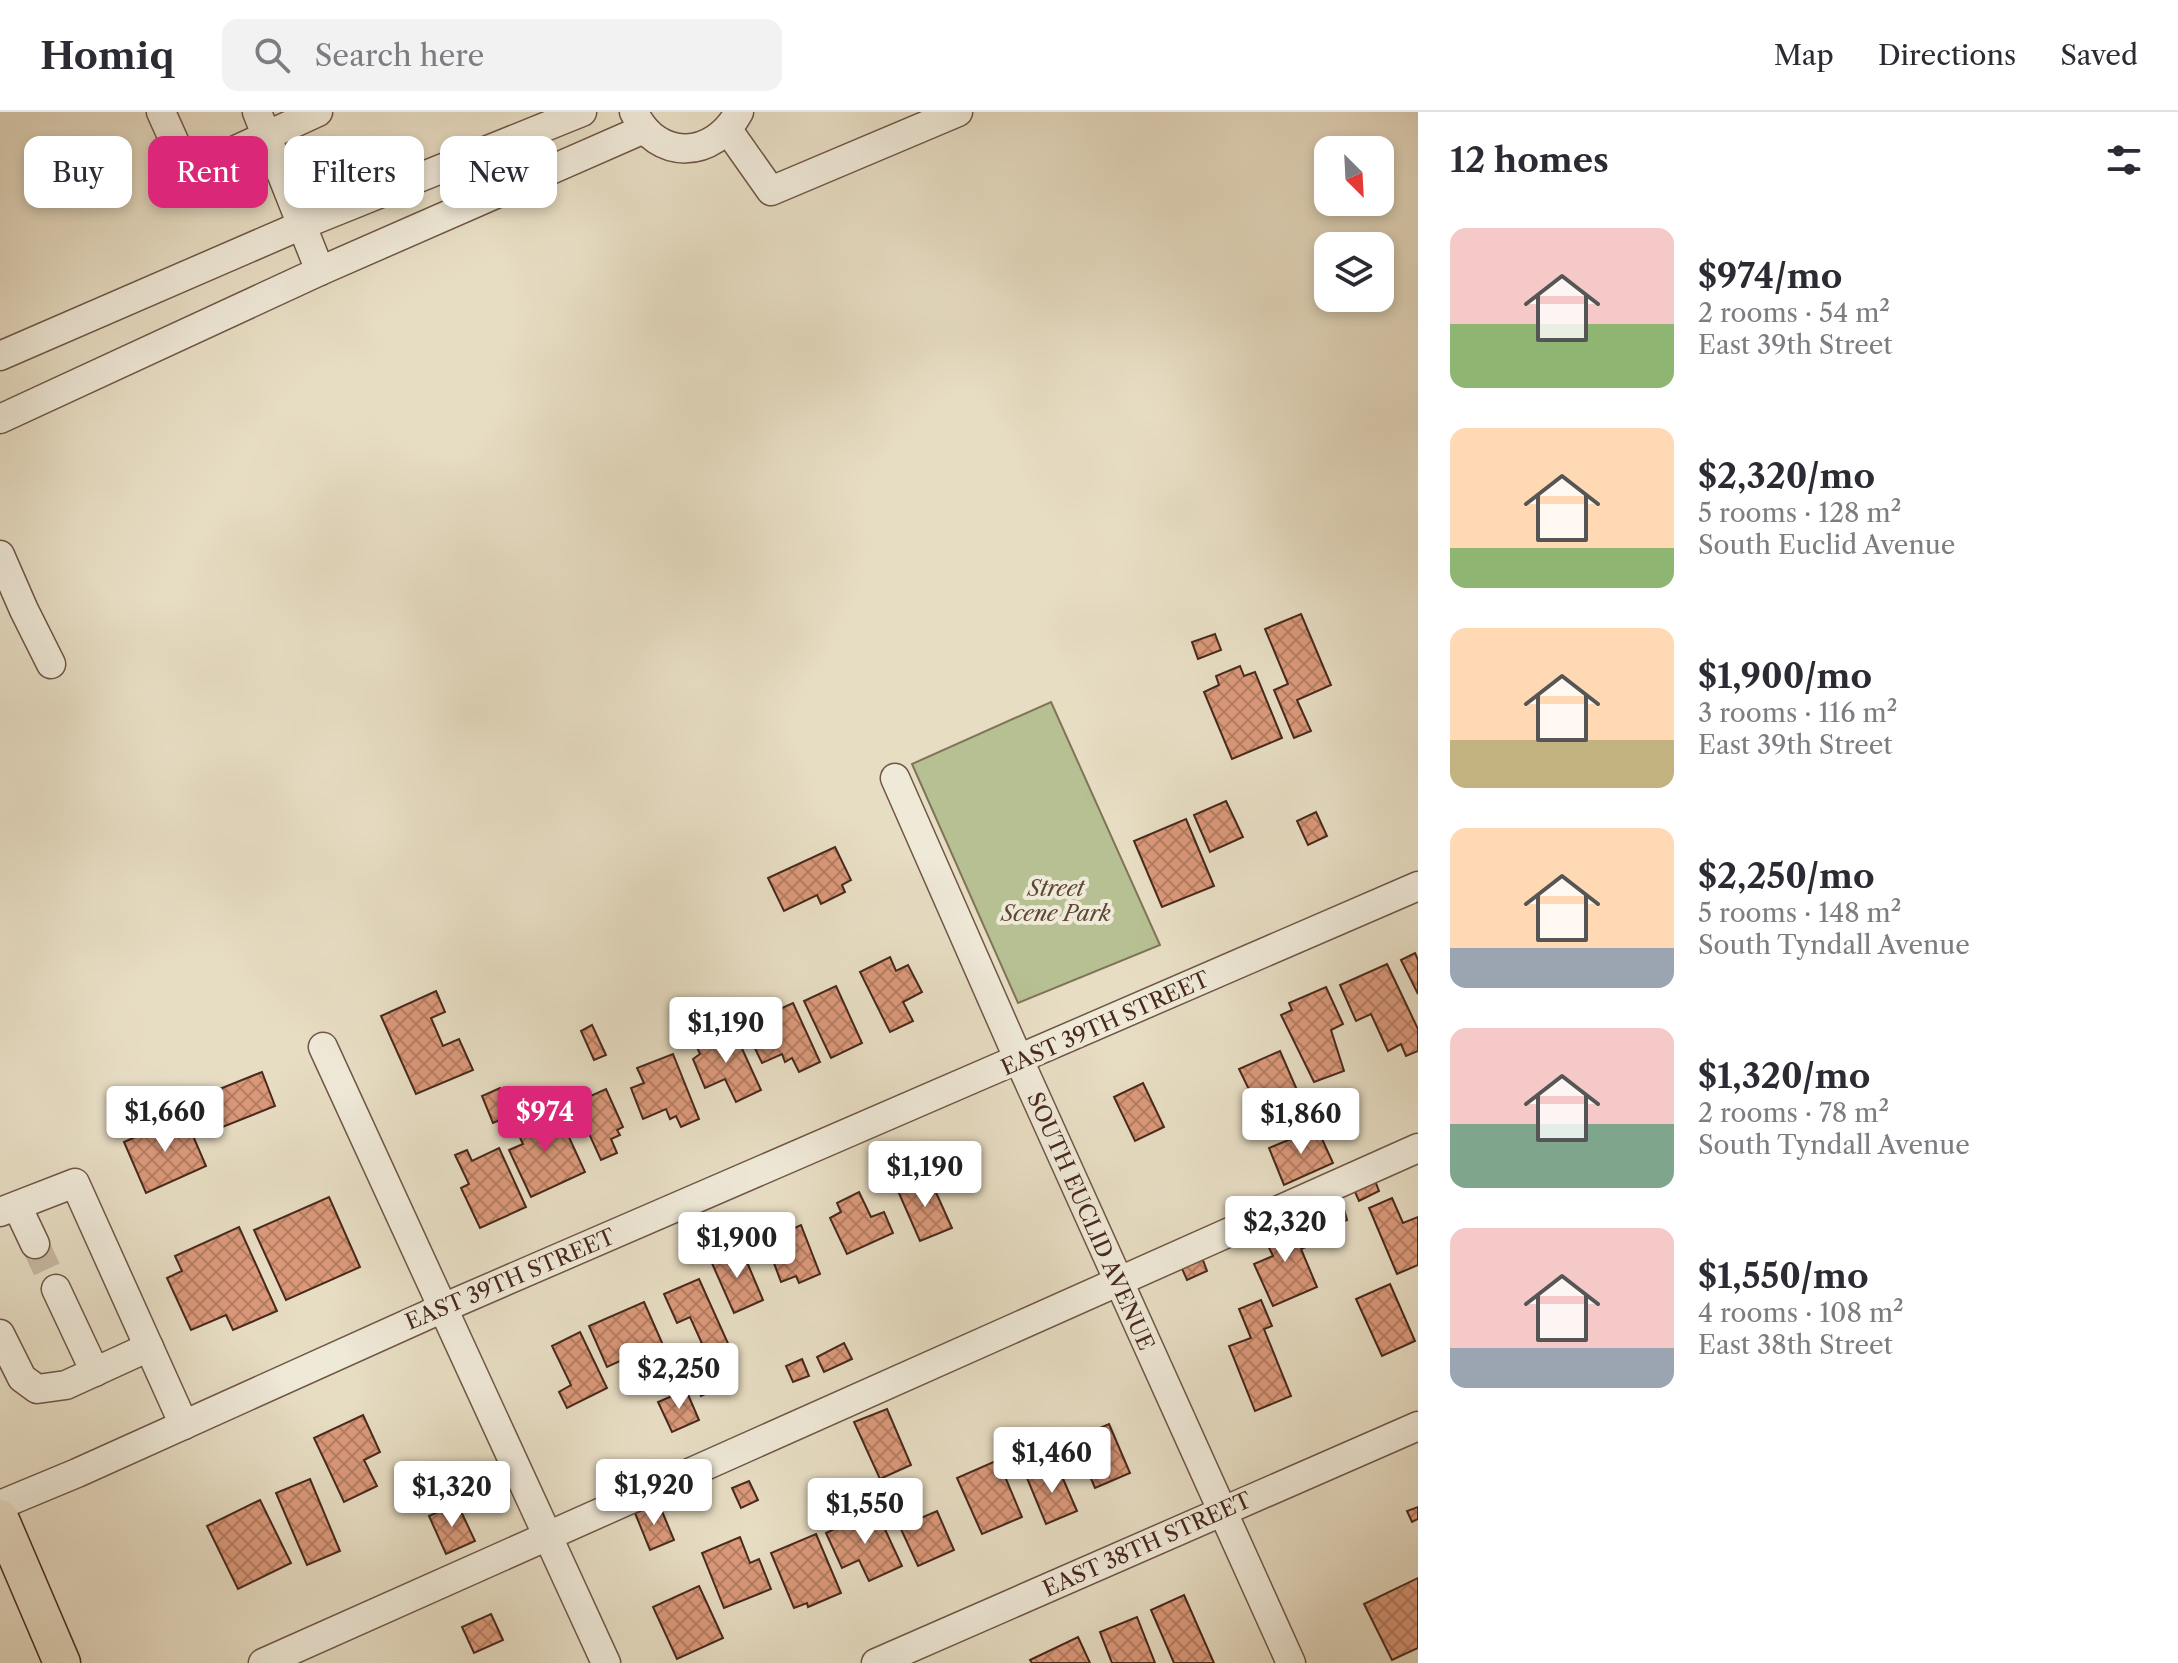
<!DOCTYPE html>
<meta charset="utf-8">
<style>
:root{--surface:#fff;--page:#f2f2f3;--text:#2b2b33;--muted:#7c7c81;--line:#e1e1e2;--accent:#db2777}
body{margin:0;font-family:"Libre Caslon Text",serif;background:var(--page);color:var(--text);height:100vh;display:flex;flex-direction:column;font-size:30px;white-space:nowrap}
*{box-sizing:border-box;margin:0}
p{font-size:26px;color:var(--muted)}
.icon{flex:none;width:44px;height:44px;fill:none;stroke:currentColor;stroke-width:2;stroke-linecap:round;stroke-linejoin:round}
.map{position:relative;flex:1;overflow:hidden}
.drawer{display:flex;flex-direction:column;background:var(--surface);width:760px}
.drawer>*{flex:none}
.guide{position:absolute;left:24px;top:24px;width:760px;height:72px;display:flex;gap:16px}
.needle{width:52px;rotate:156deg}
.controls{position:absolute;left:1314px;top:24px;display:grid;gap:16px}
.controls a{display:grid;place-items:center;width:80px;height:80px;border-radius:16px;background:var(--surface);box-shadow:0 4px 12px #0003;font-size:40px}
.price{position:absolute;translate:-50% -68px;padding:0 18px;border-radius:8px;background:#fff;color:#222;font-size:26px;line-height:52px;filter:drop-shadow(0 2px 4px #0008)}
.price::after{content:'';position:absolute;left:50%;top:48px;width:24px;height:18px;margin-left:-12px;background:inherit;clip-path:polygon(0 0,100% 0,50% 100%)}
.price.current{background:var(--accent);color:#fff}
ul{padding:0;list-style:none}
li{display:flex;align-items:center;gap:24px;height:200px;padding:0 32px}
li span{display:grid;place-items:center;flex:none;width:224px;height:160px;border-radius:16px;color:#555}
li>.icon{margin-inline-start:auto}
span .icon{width:96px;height:96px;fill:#fffc;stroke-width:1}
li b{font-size:34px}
h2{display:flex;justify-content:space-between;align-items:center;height:96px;padding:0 32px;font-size:34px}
.tag{padding:0 28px;border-radius:16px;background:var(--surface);box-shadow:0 4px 12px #0003;font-size:28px;line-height:72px}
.tag.current{background:var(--accent);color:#fff}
header{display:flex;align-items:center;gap:48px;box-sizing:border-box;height:112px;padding:0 40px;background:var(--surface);border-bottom:2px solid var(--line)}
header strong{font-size:38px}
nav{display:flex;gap:44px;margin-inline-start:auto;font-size:28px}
.search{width:560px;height:72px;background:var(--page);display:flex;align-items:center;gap:20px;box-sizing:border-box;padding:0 28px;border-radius:16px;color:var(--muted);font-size:30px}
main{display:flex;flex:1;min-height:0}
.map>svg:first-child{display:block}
.park{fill:#b7c093;stroke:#807458;stroke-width:2}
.building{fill:url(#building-cross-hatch);stroke:#48291c;stroke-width:2}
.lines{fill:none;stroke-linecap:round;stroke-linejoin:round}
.minor-tunnel{stroke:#c7b9a2;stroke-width:28;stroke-dasharray:28 14;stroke-linecap:butt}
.minor-casing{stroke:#705646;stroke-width:31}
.major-casing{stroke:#48291c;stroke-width:39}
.minor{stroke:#efe9d8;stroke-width:28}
.major{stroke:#e7ddc3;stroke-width:36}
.labels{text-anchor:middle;stroke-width:8;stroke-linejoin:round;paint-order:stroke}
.park-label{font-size:22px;font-style:italic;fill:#5e4734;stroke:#efe9d8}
.street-label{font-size:22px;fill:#48291c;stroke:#efe9d8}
</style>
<header>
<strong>Homiq</strong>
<div class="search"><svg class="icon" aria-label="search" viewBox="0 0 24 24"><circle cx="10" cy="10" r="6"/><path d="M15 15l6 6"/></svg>Search here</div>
<nav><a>Map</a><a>Directions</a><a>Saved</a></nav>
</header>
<main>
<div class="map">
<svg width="1418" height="1551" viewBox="0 0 1418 1551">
<defs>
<pattern id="building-cross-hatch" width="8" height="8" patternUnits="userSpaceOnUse" patternTransform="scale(2)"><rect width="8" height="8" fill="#db997a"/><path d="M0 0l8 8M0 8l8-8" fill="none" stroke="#b47d63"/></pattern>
</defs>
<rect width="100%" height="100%" fill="#e7ddc3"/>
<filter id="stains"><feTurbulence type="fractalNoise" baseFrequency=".0025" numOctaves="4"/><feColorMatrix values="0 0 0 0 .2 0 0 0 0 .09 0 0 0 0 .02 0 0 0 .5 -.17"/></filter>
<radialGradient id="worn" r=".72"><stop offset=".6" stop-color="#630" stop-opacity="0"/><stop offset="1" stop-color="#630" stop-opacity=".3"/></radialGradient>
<!-- park -->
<polygon class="park" points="1051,590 1160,833 1018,891 912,652"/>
<!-- building -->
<g class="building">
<polygon points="1301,502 1331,573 1297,588 1311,619 1294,626 1274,578 1288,572 1265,517"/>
<polygon points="1215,522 1221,538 1198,547 1192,530"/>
<polygon points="1240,554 1244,564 1255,560 1282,626 1232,647 1204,580 1219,573 1216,564"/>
<polygon points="1226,689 1243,725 1210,740 1194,703"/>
<polygon points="1316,700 1327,724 1308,733 1297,709"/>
<polygon points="1186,707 1214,774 1162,795 1134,729"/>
<polygon points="835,735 851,768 842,773 845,780 821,792 817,783 784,799 768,766"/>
<polygon points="1415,841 1418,848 1418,882 1401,848"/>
<polygon points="890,845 896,859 908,853 922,880 903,890 913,909 890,920 860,860"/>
<polygon points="1387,852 1418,917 1418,939 1406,944 1401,932 1388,939 1371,902 1356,909 1340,873"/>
<polygon points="836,874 862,931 831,946 804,889"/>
<polygon points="1326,875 1343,912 1331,918 1344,959 1314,970 1281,903 1292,898 1289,891"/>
<polygon points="436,879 445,900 431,906 443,934 459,927 473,958 416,982 381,904"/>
<polygon points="793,891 820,950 799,960 792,946 785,950 782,942 762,951 748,922 762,915 758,907"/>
<polygon points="592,913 606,943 594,948 581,919"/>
<polygon points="733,917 761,978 736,990 725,967 705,976 693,947 700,942 696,933"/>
<polygon points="1280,939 1297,978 1257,994 1239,957"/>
<polygon points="673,942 699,1007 681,1015 676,1004 670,1007 666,997 643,1007 631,976 644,971 637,956"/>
<polygon points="262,960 275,994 220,1016 207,982"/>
<polygon points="1143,971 1164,1015 1135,1029 1114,985"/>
<polygon points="500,976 512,1003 493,1011 482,984"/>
<polygon points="606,977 623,1015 617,1018 620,1023 611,1027 617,1041 601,1048 575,991"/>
<polygon points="556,997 585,1060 531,1085 509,1038 523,1032 515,1015"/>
<polygon points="184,1003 206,1054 146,1081 124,1030"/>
<polygon points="1317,1016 1333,1051 1284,1073 1269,1036"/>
<polygon points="499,1036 526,1095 480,1116 461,1076 469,1072 455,1043 467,1038 472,1049"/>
<polygon points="1372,1061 1379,1079 1359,1089 1351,1071"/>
<polygon points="929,1065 952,1116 920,1129 898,1079"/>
<polygon points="859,1080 871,1105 884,1100 893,1121 847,1142 830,1106 841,1100 837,1091"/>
<polygon points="329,1085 360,1155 286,1188 254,1118"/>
<polygon points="1392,1086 1403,1111 1418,1105 1418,1153 1397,1162 1369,1096"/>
<polygon points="1341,1087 1347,1108 1310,1125 1301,1103"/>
<polygon points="1295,1107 1306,1135 1301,1137 1317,1175 1273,1194 1254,1152 1273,1144 1262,1121"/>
<polygon points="801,1113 820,1162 799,1171 796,1164 781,1170 768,1135 784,1129 781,1122"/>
<polygon points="239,1115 277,1199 233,1218 226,1203 191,1218 167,1166 182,1159 175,1144"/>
<polygon points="741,1136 763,1188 734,1201 711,1149"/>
<polygon points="1201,1143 1207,1159 1187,1168 1180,1152"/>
<polygon points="699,1167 735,1247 715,1256 723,1274 701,1284 683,1245 704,1236 690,1205 677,1211 664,1182"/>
<polygon points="1390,1172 1415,1229 1382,1244 1356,1187"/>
<polygon points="1261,1188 1272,1214 1264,1217 1291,1284 1255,1299 1229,1234 1251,1226 1239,1197"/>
<polygon points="644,1190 667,1242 627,1260 622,1248 607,1255 589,1214"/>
<polygon points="580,1220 607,1276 567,1296 559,1280 571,1273 552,1234"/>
<polygon points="844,1231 852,1247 824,1260 817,1245"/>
<polygon points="802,1247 809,1264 793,1270 786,1254"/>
<polygon points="686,1278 699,1308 672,1320 658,1290"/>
<polygon points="887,1297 911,1353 880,1367 854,1310"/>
<polygon points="363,1303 380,1340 364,1348 377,1374 344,1390 314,1326"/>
<polygon points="1109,1312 1130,1361 1095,1376 1074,1327"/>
<polygon points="998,1348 1022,1405 982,1422 957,1366"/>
<polygon points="1057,1353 1077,1399 1046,1412 1027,1366"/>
<polygon points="310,1367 340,1439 307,1453 276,1381"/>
<polygon points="749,1369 758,1388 741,1396 732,1376"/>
<polygon points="260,1388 291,1451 238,1477 207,1414"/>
<polygon points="457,1391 475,1429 446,1442 429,1404"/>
<polygon points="659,1392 674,1428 650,1438 635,1401"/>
<polygon points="1418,1395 1418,1407 1412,1410 1407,1399"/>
<polygon points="876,1398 902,1454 869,1469 859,1448 842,1456 826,1421"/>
<polygon points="937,1399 954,1438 918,1454 900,1415"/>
<polygon points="816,1422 841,1481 808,1495 807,1491 794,1496 771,1441"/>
<polygon points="740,1425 750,1451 759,1447 771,1477 724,1496 702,1441"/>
<polygon points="1418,1466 1418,1536 1392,1548 1364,1492"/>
<polygon points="699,1474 723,1526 677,1547 653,1495"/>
<polygon points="1184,1483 1214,1551 1174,1551 1151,1498"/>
<polygon points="491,1502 503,1528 474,1541 462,1515"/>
<polygon points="1137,1505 1155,1551 1112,1551 1100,1520"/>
<polygon points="1078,1525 1090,1551 1032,1551 1030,1548"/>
</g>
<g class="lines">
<!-- minor-tunnel -->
<polyline class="minor-tunnel" points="35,1132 56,1177"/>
<!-- minor casing -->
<g class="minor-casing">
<g id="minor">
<polyline points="161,0 188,60 318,0"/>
<polyline points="257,0 320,159"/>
<path d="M634,0C657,50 714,47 739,0"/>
<polyline points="728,18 771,79 958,0"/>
<polyline points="0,244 302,113 582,0"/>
<polyline points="0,307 320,159 644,17"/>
<polyline points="0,443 24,498 51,552"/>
<polyline points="895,666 1019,948 1291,1551"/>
<polyline points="323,935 606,1551"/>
<polyline points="17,1094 35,1132"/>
<polyline points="0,1100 75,1071 184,1313"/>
<polyline points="56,1177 95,1260"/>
<polyline points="0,1222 22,1266 37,1277 66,1273 149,1235"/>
<polyline points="0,1393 77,1361 443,1196 1418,774"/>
<polyline points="263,1551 1418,1036"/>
<polyline points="876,1551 1418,1314"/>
</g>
</g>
<!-- major casing -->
<g class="major-casing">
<polyline id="major" points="0,1406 62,1551"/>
</g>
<!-- minor -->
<use href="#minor" class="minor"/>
<!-- major -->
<use href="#major" class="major"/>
</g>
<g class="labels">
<!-- park labels -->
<g class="park-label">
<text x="1056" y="784">Street<tspan x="1056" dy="25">Scene Park</tspan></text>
</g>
<!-- street labels -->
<g class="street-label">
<text transform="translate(1105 911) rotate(-24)" y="8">EAST 39TH STREET</text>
<text transform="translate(1091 1109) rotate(66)" y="8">SOUTH EUCLID AVENUE</text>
<text transform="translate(510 1167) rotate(-23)" y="8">EAST 39TH STREET</text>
<text transform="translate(1147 1432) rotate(-24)" y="8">EAST 38TH STREET</text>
</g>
</g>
<rect width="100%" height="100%" filter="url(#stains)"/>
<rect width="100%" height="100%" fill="url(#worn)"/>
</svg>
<div class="controls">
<a><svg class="needle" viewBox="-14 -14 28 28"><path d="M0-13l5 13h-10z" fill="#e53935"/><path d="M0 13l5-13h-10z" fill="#7c7c81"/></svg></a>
<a><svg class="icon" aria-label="layers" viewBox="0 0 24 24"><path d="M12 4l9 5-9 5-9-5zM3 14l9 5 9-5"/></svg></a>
</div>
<b class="price" style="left:726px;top:953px">$1,190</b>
<b class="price" style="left:165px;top:1042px">$1,660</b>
<b class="price current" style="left:545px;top:1042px">$974</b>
<b class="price" style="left:1301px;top:1044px">$1,860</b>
<b class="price" style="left:925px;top:1097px">$1,190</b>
<b class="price" style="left:1285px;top:1152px">$2,320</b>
<b class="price" style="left:737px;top:1168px">$1,900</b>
<b class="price" style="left:679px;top:1299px">$2,250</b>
<b class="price" style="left:1052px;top:1383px">$1,460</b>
<b class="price" style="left:654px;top:1415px">$1,920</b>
<b class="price" style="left:452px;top:1417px">$1,320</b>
<b class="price" style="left:865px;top:1434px">$1,550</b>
<div class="guide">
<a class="tag">Buy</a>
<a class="tag current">Rent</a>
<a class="tag">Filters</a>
<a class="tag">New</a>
</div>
</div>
<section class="drawer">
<h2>12 homes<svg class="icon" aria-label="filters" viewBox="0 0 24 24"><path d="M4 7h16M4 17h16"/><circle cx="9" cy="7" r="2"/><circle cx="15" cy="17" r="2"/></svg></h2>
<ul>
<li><span style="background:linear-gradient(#f6c9c9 60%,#8fb573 0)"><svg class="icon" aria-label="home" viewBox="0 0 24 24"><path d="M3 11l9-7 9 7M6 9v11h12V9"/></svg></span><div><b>$974/mo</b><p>2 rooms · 54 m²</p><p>East 39th Street</p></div></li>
<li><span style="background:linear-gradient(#ffd9b3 75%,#8fb573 0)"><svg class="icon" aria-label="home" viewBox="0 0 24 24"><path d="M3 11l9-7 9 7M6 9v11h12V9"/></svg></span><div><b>$2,320/mo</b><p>5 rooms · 128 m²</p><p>South Euclid Avenue</p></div></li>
<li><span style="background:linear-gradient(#ffd9b3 70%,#c2b280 0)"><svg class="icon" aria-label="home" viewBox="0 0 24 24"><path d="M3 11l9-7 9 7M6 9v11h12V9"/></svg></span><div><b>$1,900/mo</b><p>3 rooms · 116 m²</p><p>East 39th Street</p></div></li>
<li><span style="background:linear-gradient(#ffd9b3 75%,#9aa5b1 0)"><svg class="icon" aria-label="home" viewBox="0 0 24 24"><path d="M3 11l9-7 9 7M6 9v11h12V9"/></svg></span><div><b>$2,250/mo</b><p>5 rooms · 148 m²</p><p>South Tyndall Avenue</p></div></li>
<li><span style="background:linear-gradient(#f6c9c9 60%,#7fa58c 0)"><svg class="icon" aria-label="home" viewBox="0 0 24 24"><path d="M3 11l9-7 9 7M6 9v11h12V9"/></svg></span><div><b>$1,320/mo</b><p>2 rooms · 78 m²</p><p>South Tyndall Avenue</p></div></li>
<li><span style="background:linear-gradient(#f6c9c9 75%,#9aa5b1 0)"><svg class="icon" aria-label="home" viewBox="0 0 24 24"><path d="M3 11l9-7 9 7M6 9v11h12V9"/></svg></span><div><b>$1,550/mo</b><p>4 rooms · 108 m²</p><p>East 38th Street</p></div></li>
</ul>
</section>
</main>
